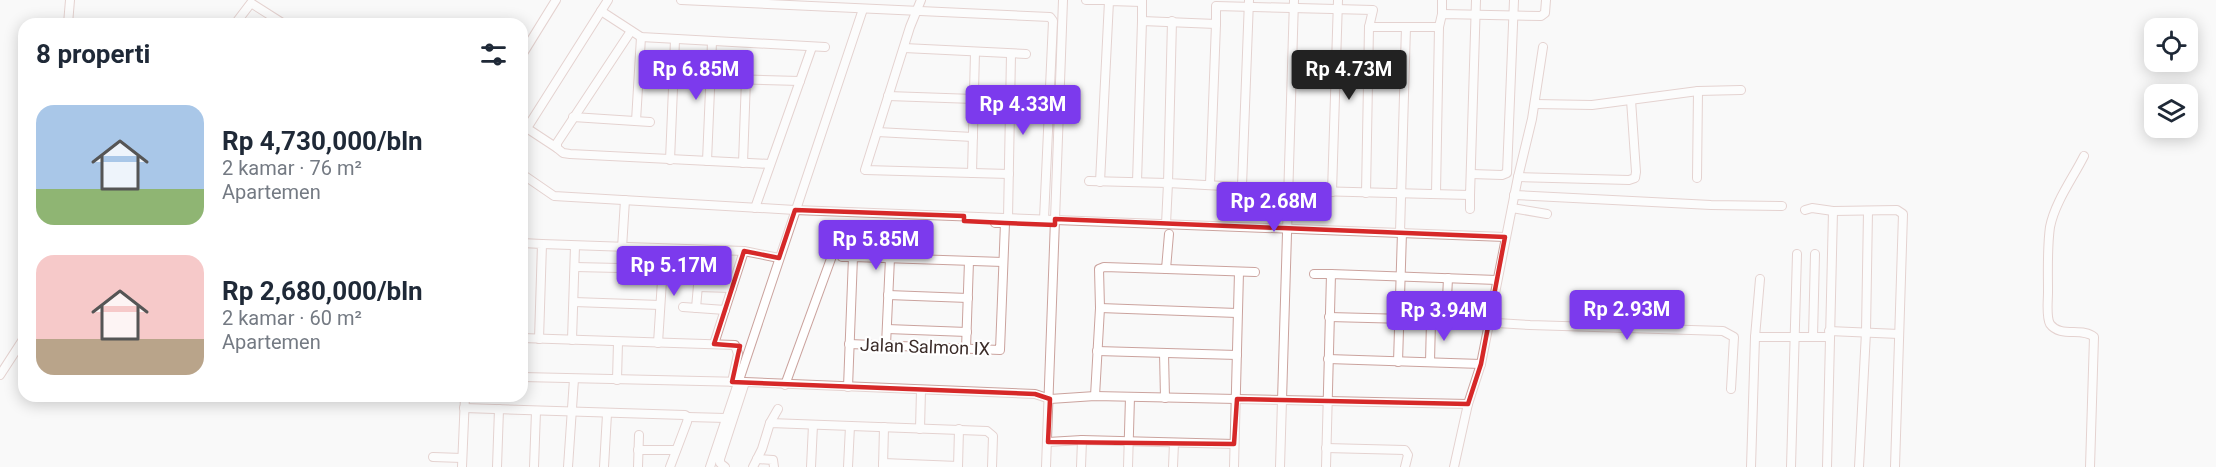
<!DOCTYPE html>
<html lang="id">
<meta charset="utf-8">
<style>
:root{--surface:#fff;--page:#f2f2f3;--text:#1f2937;--muted:#747a83;--accent:#7c3aed}
body{margin:0;font-family:Roboto,sans-serif;background:var(--page);color:var(--text);height:100vh;display:flex;flex-direction:column;font-size:22px;white-space:nowrap}
*{box-sizing:border-box;margin:0}
p{font-size:20px;color:var(--muted)}
.icon{flex:none;width:33px;height:33px;fill:none;stroke:currentColor;stroke-width:2;stroke-linecap:round;stroke-linejoin:round}
.map{position:relative;flex:1;overflow:hidden}
.details{position:absolute;left:18px;top:18px;width:510px;height:384px;display:flex;flex-direction:column;background:var(--surface);border-radius:18px;box-shadow:0 3px 15px #0003}
.details>*{flex:none}
.buttons{position:absolute;left:2144px;top:18px;display:grid;gap:12px}
.buttons a{display:grid;place-items:center;width:54px;height:54px;border-radius:12px;background:var(--surface);box-shadow:0 3px 15px #0003;font-size:30px}
.price{position:absolute;translate:-50% -51px;padding:0 14px;border-radius:6px;background:var(--accent);color:#fff;font-size:20px;line-height:39px;filter:drop-shadow(0 2px 3px #0008)}
.price::after{content:'';position:absolute;left:50%;top:36px;width:18px;height:14px;margin-left:-9px;background:inherit;clip-path:polygon(0 0,100% 0,50% 100%)}
.price.current{background:#222;color:#fff}
ul{padding:0;list-style:none}
li{display:flex;align-items:center;gap:18px;height:150px;padding:0 18px}
li span{display:grid;place-items:center;flex:none;width:168px;height:120px;border-radius:18px;color:#555}
li>.icon{margin-inline-start:auto}
span .icon{width:72px;height:72px;fill:#fffc;stroke-width:1}
li b{font-size:26px}
h2{display:flex;justify-content:space-between;align-items:center;height:72px;padding:0 18px;font-size:26px}
.map>svg:first-child{display:block}
.lines{fill:none;stroke-linecap:round;stroke-linejoin:round}
.street-casing{stroke:#cba39e;stroke-width:10}
.street{stroke:#fff;stroke-width:8}
.marked{fill:none;stroke:#d62828;stroke-width:4.5;stroke-linejoin:round}
.labels{text-anchor:middle;stroke-width:4.5;stroke-linejoin:round;paint-order:stroke}
.street-label{font-size:18px;fill:#3b2c29;stroke:#fff}
</style>
<div class="map">
<svg width="2216" height="467" viewBox="0 0 2216 467">
<rect width="100%" height="100%" fill="#f9f9f9"/>
<g class="lines">
<!-- street casing -->
<g class="street-casing">
<g id="street">
<polyline points="681,0 1050,17 1053,21 1044,219"/>
<polyline points="921,0 910,27 865,170 1009,174"/>
<polyline points="1086,0 1109,0"/>
<polyline points="1142,2 1142,21"/>
<polyline points="601,11 641,37 825,47"/>
<polyline points="1442,14 1442,0"/>
<polyline points="1172,21 1168,183 1261,188"/>
<polyline points="68,24 70,0"/>
<polyline points="235,24 251,3 284,24"/>
<polyline points="631,31 557,143 557,148 563,153 570,154 770,164"/>
<polyline points="904,48 1026,54"/>
<polyline points="522,55 556,0"/>
<polyline points="732,79 800,81"/>
<polyline points="888,96 974,99"/>
<polyline points="1535,104 1592,105 1698,91 1741,90"/>
<polyline points="573,117 650,122"/>
<polyline points="636,121 641,37"/>
<polyline points="522,125 557,148"/>
<polyline points="527,128 608,0"/>
<polyline points="877,132 973,137"/>
<path d="M2084,156C2073,178 2055,202 2050,227C2047,248 2048,271 2048,292C2048,301 2046,317 2050,324C2060,338 2083,327 2094,337L2090,467"/>
<polyline points="670,160 675,40"/>
<polyline points="707,161 712,42"/>
<polyline points="743,163 746,79"/>
<polyline points="972,173 975,52"/>
<polyline points="522,174 554,196 795,210 1505,237"/>
<polyline points="1471,174 1502,175 1507,173 1514,0"/>
<polyline points="1518,177 1629,180 1635,178 1636,172 1631,100"/>
<polyline points="1697,178 1698,91"/>
<polyline points="1089,181 1168,183 1166,224"/>
<polyline points="1100,182 1109,1 1142,2 1142,0"/>
<polyline points="1137,182 1142,21 1216,24 1216,6 1373,10 1369,27 1439,27 1442,14 1541,16 1545,13 1546,0"/>
<polyline points="1210,184 1216,24"/>
<polyline points="1242,186 1249,0"/>
<polyline points="1314,191 1470,195 1476,0"/>
<polyline points="1332,192 1338,0"/>
<polyline points="1366,193 1369,27"/>
<polyline points="1436,193 1439,27"/>
<polyline points="1514,195 1711,205 1782,206"/>
<polyline points="755,208 812,47"/>
<polyline points="1512,208 1547,214"/>
<polyline points="1470,209 1470,195"/>
<polyline points="1805,210 1812,208 1833,211 1897,210 1903,214 1895,467"/>
<polyline points="1008,218 1011,54"/>
<polyline points="1400,232 1406,27"/>
<polyline points="522,243 542,244 539,339"/>
<polyline points="542,244 744,251 779,258"/>
<polyline points="622,248 625,200"/>
<polyline points="842,257 853,257"/>
<polyline points="575,267 663,269"/>
<polyline points="1166,269 1255,272"/>
<polyline points="1314,274 1331,274"/>
<polyline points="698,287 732,288"/>
<polyline points="888,295 968,298"/>
<polyline points="574,302 660,305"/>
<polyline points="683,307 725,310"/>
<polyline points="696,308 699,274"/>
<polyline points="1100,308 1237,313"/>
<polyline points="1329,317 1446,320 1530,325 1723,331 1734,337 1731,389"/>
<polyline points="1446,320 1448,278"/>
<polyline points="887,329 967,332"/>
<polyline points="1829,331 1899,334"/>
<polyline points="1755,337 1829,337"/>
<polyline points="1813,337 1815,254"/>
<polyline points="522,338 735,345 738,354 732,382"/>
<polyline points="572,340 575,246"/>
<polyline points="658,343 664,249"/>
<polyline points="714,344 744,251"/>
<polyline points="849,344 1000,350 1005,223 995,223"/>
<polyline points="886,345 890,258"/>
<polyline points="966,349 969,261"/>
<polyline points="1097,351 1237,355"/>
<polyline points="1164,353 1165,398"/>
<polyline points="1328,359 1481,364"/>
<polyline points="1398,362 1402,232"/>
<polyline points="1430,362 1431,320"/>
<polyline points="0,375 24,338"/>
<polyline points="522,377 745,382 1035,394 1050,399 1095,396 1468,404"/>
<polyline points="617,380 618,342"/>
<polyline points="785,385 836,245"/>
<polyline points="848,387 853,257 1003,262"/>
<polyline points="1095,396 1100,308 1099,269 1104,267 1166,269 1169,234"/>
<polyline points="464,408 685,415 688,417 687,422 670,467"/>
<polyline points="688,417 726,418"/>
<polyline points="770,423 778,409"/>
<polyline points="920,429 921,390"/>
<polyline points="1048,442 1082,440 1234,444"/>
<polyline points="1326,448 1405,450 1408,455 1405,467"/>
<polyline points="638,450 676,450"/>
<polyline points="433,457 462,458"/>
<polyline points="757,459 773,460 774,467"/>
<polyline points="883,463 958,466"/>
<polyline points="462,467 465,396"/>
<polyline points="497,467 499,409"/>
<polyline points="534,467 536,411"/>
<polyline points="568,467 574,379"/>
<polyline points="604,467 607,414"/>
<polyline points="638,467 639,435"/>
<polyline points="710,467 863,9"/>
<polyline points="725,467 720,463 720,459 745,382"/>
<polyline points="753,467 762,449 770,423 987,431 993,436 992,467"/>
<polyline points="811,467 813,425"/>
<polyline points="848,467 850,426"/>
<polyline points="883,467 884,427"/>
<polyline points="958,467 959,429"/>
<polyline points="1046,467 1063,0"/>
<polyline points="1081,467 1082,440"/>
<polyline points="1128,467 1130,397"/>
<polyline points="1173,467 1174,443"/>
<polyline points="1234,467 1239,272"/>
<polyline points="1280,467 1294,0"/>
<polyline points="1326,467 1331,274 1497,280"/>
<polyline points="1454,467 1468,404 1481,364 1518,177 1532,119 1543,47"/>
<polyline points="1751,467 1755,337 1760,279"/>
<polyline points="1791,467 1797,254"/>
<polyline points="1827,467 1833,211"/>
<polyline points="1859,467 1866,332 1868,211"/>
</g>
</g>
<!-- street -->
<use href="#street" class="street"/>
</g>
<!-- marked area -->
<path d="M0 0H2216V467H0ZM795,210L964,216V221L1005,223L1055,225V219L1505,237L1481,364L1468,404L1237,399L1234,444L1048,442L1050,399L1035,394L732,382L740,346L714,344L744,251L779,258Z" fill="#f9f9f9" fill-opacity=".55" fill-rule="evenodd"/>
<path class="marked" d="M795,210L964,216V221L1005,223L1055,225V219L1505,237L1481,364L1468,404L1237,399L1234,444L1048,442L1050,399L1035,394L732,382L740,346L714,344L744,251L779,258Z"/>
<g class="labels">
<!-- street labels -->
<g class="street-label">
<text transform="translate(925 347) rotate(2)" y="6">Jalan Salmon IX</text>
</g>
</g>
</svg>
<div class="buttons">
<a><svg class="icon" aria-label="locate" viewBox="0 0 24 24"><circle cx="12" cy="12" r="6"/><path d="M12 2v4M12 18v4M2 12h4M18 12h4"/></svg></a>
<a><svg class="icon" aria-label="layers" viewBox="0 0 24 24"><path d="M12 4l9 5-9 5-9-5zM3 14l9 5 9-5"/></svg></a>
</div>
<b class="price" style="left:696px;top:101px">Rp 6.85M</b>
<b class="price current" style="left:1349px;top:101px">Rp 4.73M</b>
<b class="price" style="left:1023px;top:136px">Rp 4.33M</b>
<b class="price" style="left:1274px;top:233px">Rp 2.68M</b>
<b class="price" style="left:876px;top:271px">Rp 5.85M</b>
<b class="price" style="left:674px;top:297px">Rp 5.17M</b>
<b class="price" style="left:1627px;top:341px">Rp 2.93M</b>
<b class="price" style="left:1444px;top:342px">Rp 3.94M</b>
<section class="details">
<h2>8 properti<svg class="icon" aria-label="filters" viewBox="0 0 24 24"><path d="M4 7h16M4 17h16"/><circle cx="9" cy="7" r="2"/><circle cx="15" cy="17" r="2"/></svg></h2>
<ul>
<li><span style="background:linear-gradient(#a9c7e8 70%,#8fb573 0)"><svg class="icon" aria-label="home" viewBox="0 0 24 24"><path d="M3 11l9-7 9 7M6 9v11h12V9"/></svg></span><div><b>Rp 4,730,000/bln</b><p>2 kamar · 76 m²</p><p>Apartemen</p></div></li>
<li><span style="background:linear-gradient(#f6c9c9 70%,#b9a48a 0)"><svg class="icon" aria-label="home" viewBox="0 0 24 24"><path d="M3 11l9-7 9 7M6 9v11h12V9"/></svg></span><div><b>Rp 2,680,000/bln</b><p>2 kamar · 60 m²</p><p>Apartemen</p></div></li>
</ul>
</section>
</div>
